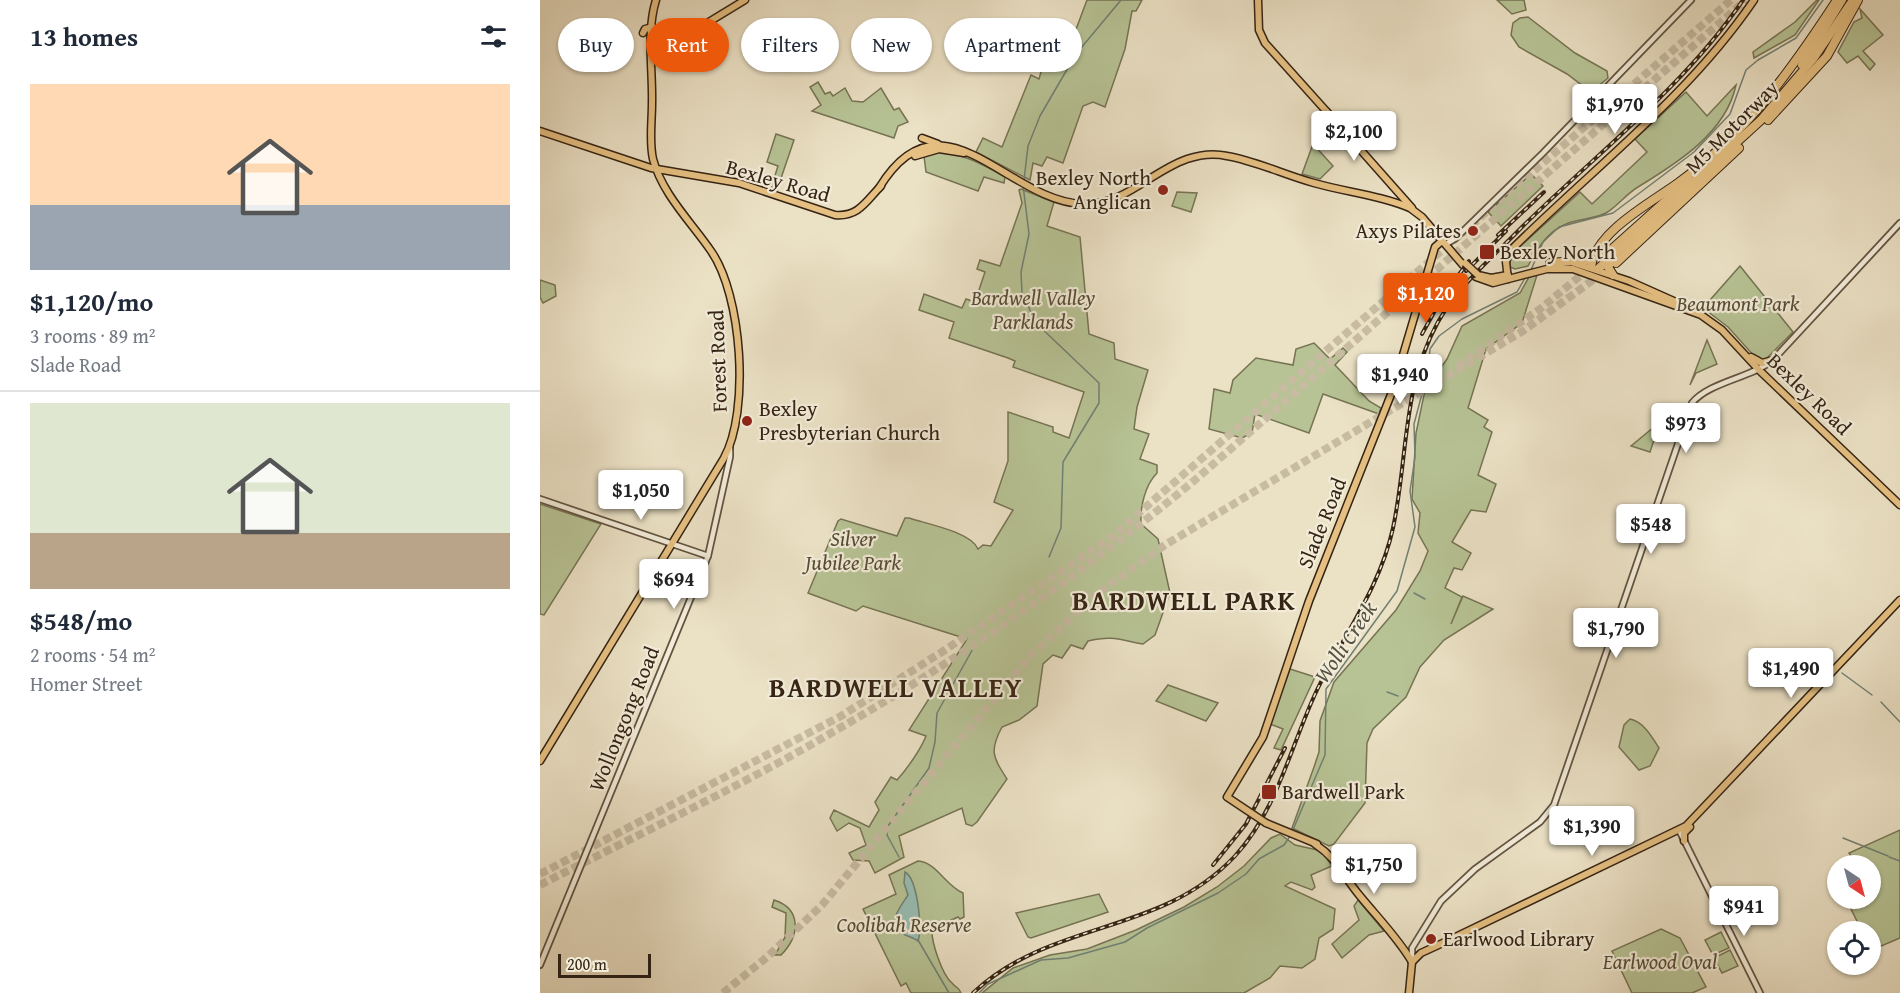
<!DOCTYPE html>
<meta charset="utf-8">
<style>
:root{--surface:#fff;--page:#f6f6f7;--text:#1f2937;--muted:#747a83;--line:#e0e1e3;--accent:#ea580c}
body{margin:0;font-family:"Gentium Book Plus",serif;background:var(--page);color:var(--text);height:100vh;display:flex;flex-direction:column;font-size:22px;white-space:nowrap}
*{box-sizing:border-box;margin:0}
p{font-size:20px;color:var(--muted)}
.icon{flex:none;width:33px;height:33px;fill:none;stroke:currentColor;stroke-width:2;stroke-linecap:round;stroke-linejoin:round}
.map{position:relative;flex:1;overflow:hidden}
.panel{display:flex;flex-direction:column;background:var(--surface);width:540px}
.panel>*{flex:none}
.hud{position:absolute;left:18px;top:18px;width:570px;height:54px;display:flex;gap:12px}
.needle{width:39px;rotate:144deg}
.buttons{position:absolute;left:1287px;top:855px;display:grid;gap:12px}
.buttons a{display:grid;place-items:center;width:54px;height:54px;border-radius:50%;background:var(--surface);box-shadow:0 2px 4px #0004;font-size:30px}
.scale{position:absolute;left:18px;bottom:15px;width:93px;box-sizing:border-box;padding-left:6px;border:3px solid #352414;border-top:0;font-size:16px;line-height:21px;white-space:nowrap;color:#352414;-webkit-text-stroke:4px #f2ecd9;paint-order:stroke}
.price{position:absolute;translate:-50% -51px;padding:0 14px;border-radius:6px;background:#fff;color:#222;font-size:20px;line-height:39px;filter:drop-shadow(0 2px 3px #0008)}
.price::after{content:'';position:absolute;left:50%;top:36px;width:18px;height:14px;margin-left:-9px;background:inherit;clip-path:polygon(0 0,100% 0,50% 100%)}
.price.on{background:var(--accent);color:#fff}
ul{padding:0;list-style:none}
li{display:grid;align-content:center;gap:12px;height:318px;padding:0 30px}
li+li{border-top:2px solid var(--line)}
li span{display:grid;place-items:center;height:186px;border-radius:0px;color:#555}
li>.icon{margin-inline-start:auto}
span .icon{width:108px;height:108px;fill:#fffc;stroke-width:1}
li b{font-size:26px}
h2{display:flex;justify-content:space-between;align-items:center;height:72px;padding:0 30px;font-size:26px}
.chip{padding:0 21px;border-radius:27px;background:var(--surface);box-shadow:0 2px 4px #0004;font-size:21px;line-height:54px}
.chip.on{background:var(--accent);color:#fff}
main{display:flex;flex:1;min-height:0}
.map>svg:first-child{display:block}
.green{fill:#b7c395;stroke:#767454;stroke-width:1.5}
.water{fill:#98beb4;stroke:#708074;stroke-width:1.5}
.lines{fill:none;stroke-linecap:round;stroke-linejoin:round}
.stream{stroke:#708074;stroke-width:1.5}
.highway-tunnel{stroke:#c7bba2;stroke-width:8;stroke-dasharray:8 4;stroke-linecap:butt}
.minor-casing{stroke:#625340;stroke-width:8}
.major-casing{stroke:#352414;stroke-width:9}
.highway-casing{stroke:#352414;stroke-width:10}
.minor{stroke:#f2ecd9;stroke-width:4.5}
.major{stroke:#e6c082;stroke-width:6}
.highway{stroke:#e6c082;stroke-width:8}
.rail-casing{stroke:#352414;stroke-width:4}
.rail{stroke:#f2ecd9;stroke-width:1.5;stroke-dasharray:4.5;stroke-linecap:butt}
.major-bridge-casing{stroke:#352414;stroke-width:9;stroke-linecap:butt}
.major-bridge{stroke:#e6c082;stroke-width:6}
.poi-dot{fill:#8f2418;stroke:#f2ecd9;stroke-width:2}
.labels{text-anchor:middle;stroke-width:4.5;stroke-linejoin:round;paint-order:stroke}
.street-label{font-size:21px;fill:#352414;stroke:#f2ecd9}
.poi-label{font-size:21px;fill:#352414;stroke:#f2ecd9;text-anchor:start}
.park-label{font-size:21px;font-style:italic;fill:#564c34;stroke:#f2ecd9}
.water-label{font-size:22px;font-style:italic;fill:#535244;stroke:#f2ecd9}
.district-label{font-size:27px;font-weight:bold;letter-spacing:1.5px;fill:#352414;stroke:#f2ecd9}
</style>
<main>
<section class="panel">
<h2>13 homes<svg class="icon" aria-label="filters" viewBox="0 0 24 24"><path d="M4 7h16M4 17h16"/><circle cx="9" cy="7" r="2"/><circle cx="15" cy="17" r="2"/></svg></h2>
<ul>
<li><span style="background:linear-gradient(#ffd9b3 65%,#9aa5b1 0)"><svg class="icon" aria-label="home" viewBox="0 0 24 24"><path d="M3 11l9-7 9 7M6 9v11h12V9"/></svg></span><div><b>$1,120/mo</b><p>3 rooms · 89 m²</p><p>Slade Road</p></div></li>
<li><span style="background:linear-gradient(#dfe7d0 70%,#b9a48a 0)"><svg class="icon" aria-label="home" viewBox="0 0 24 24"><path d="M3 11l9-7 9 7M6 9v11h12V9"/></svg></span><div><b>$548/mo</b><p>2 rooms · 54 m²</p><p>Homer Street</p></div></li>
</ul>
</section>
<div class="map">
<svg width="1360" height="993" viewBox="0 0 1360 993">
<rect width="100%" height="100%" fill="#ebe1c5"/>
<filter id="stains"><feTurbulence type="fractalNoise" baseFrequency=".00333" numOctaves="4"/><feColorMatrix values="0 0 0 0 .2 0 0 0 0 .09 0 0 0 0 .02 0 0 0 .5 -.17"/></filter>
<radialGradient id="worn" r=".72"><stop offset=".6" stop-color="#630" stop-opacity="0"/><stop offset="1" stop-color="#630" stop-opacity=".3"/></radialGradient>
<!-- green -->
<g class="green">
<polygon points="547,0 602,0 596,11 592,11 585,49 565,107 553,102 543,106 523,163 507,157 502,166 493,163 490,180 436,152 443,138 462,147 491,75 499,79 514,26 535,32"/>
<polygon points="957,0 984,0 986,10 972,14"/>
<polygon points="1277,0 1279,0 1255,35 1214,58 1213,52 1255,22"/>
<polygon points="1320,9 1343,35 1323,51 1335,64 1330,70 1318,56 1307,63 1298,52 1314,22 1322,18"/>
<polygon points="988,17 1035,53 1067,71 1068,78 1051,92 1027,74 979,47 971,35 973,23 980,18"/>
<polygon points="278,82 285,94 290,92 293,96 305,88 312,101 323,102 341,88 354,110 359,108 368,122 358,126 354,138 272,111 281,105 270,87"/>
<path d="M1196,85C1186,133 1137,163 1098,187C1086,194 1078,206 1066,213C1059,217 1048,218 1040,220C1012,225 1001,242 988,266L975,269L970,267V259L974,252L1040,192L1052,204L1107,152L1095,139L1146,92L1167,116Z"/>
<polygon points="236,134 254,140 237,190 231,188 238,166 227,162"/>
<polygon points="773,144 793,166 780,179 762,174"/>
<path d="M396,152C423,153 442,164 465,177L464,183L444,177L438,191L386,172L384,156Z"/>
<polygon points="991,174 1003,186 961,226 948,212"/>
<path d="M481,189L514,202L507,226L540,237L549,334L574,343L575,359L608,370L597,407L594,429L609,434L600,459L617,465V473C605,485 600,507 601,524L618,539L630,593L615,635L603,644C580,640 573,635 548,641L543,649L531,645L522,658L513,655L503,664L497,706L479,720L462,727C449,751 453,757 467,779L437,822L432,826L426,824L422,808L359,836L364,857L335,873L329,861L313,860L309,853L326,845L320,828L309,823L297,831L290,818L294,810L329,827L339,810L335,802L351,777L357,780C367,769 381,749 386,736L369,730L427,639L323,606L316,611L268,593L298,521L301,519L357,536L365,518H369C387,524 431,532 438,549L443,545L451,546L473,510L454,502L468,461V412L513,427V432L529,438L544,392L473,367L475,361L468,358L409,338L414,322L379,310L384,294L422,308L426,299L435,302L445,272L437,269L440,260L460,266L482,203L479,190Z"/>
<polygon points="637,192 657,193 651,212 632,206"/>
<polygon points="1200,266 1253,332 1224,361 1215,357 1188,327 1163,308"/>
<polygon points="997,275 982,323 946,349 928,408 948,420 944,427 952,432 938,475 956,484 946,512 931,510 912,542 931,553 922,570 914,568 905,588 922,597 911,624 923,596 953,609 904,640 880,667 866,697 833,729 827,743 825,803 794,844 789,846 752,828 774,767 779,752 780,721 794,682 856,610 880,571 888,551 878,533 880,513 872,499 876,433 885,390 907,359 922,326 980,293 989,277"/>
<polygon points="0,280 15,285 16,296 3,303 0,297"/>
<polygon points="1167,340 1177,364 1156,373 1150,385"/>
<polygon points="774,343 790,359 803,348 807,352 795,365 829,401 841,408 839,414 783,394 769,433 715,414 712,433 702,438 669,429 674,389 690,393 693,380 716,358 753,365 756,349"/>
<polygon points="1114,427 1118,428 1110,452 1091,446"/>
<polygon points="0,504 61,524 4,615 0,614"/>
<polygon points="750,669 775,677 741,750 734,748 743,729 730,724"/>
<polygon points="628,685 678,703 666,721 616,701"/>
<path d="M1090,719C1104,722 1112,737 1119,748L1110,766L1099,770L1079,747L1084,725Z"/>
<polygon points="1360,830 1360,938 1332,950 1330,932 1322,931 1306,899 1330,898 1330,866 1310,865 1309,862 1313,859 1309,853"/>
<polygon points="740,834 755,845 782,851 792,866 771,875 775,887 772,890 751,882 745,886 795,909 793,929 779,938 775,959 762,968 740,966 730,978 704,993 442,993 473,968 510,955 547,949 596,930 644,907 677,887 704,866 731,838"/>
<path d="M378,861C396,862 406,886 423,893L424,917L420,919L418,917L392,929C391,941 402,975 412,983C416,988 419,987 421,993H371L366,983L361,986L323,909L356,894L349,875Z"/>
<polygon points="559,894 568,912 491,938 488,937 476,913"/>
<path d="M234,900C262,909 260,936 241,955H235L245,937L246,913L232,907Z"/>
<polygon points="818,900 844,931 829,935 802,958 792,944 819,920 814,906"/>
<polygon points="1121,929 1140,938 1166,987 1152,993 1092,993 1072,951"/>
<polygon points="1181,932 1189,948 1173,955 1165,940"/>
<polygon points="1190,950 1198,966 1182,973 1174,958"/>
</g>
<!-- water -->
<path class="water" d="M365,872C377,878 383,928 378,941C373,937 365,936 360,932C347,921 362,905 368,895L364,883Z"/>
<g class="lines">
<!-- stream -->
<g class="stream">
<polyline points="484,180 488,146 500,116 536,54 581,0"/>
<polyline points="483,185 489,234 481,272 482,293 496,323 559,383 559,403 523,462 521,528 509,557"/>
<polyline points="991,270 1003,242 1019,227 1073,213 1154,152 1190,114 1206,70 1218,60 1256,38 1283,0"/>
<polyline points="874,593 885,599"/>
<polyline points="1302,673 1332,695"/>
<polyline points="847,692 858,696"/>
<polyline points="1341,702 1360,722"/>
<polyline points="752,832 785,755 786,689 857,591 875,527 870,491 875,457 874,424 888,371 890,349 899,336 922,319 977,292 985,278"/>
<polyline points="1303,838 1348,856"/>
<polyline points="359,857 347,835 348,826 389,768 395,742 397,713 435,645"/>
<polyline points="1349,857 1360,861"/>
<polyline points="378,940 409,993"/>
<polyline points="439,993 448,984 501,960 528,958 585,942 607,928 678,893 706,874 719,859 744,845 750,836"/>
</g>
<!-- highway-tunnel -->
<g class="highway-tunnel">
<polyline points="917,366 1000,309 1063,257"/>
<polyline points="0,874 301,716 405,650 570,538 1191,0"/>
<path d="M0,885C95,836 193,790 286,736C416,662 540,575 655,480L1206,0"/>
<polyline points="183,993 227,957 282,905 489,657 555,595 625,545 983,331 1068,269"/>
</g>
<!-- minor casing -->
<g class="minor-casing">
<g id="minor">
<polyline points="906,244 916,238 1003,153 1151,0"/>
<polyline points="0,499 168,556"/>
<polyline points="1139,830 1220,993"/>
<path d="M872,959V948L901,901L935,869L1000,822L1014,805L1152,403C1169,382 1211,378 1233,360L1360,223"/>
<polyline points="0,965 168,556 190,457 190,446"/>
</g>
</g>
<!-- major casing -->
<g class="major-casing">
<g id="major">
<polyline points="718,0 719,30 725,43 787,112"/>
<polyline points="103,33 105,29 113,27"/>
<polyline points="113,56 205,0"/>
<polyline points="787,112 872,208"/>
<path d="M0,131L111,168L199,183L295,215C319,217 326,201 341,186"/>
<polyline points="382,138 398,144"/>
<polyline points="375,156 399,149 424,153"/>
<path d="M339,188C402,84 468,203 544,204C585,205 610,172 647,159C659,155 674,153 687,156C716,161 745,175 774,183C805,192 840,195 870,208L882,217L923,265"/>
<polyline points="1034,263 1089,281 1145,306"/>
<polyline points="938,275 951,278 968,275"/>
<polyline points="936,277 953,283 1007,269 1033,269 1161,315 1182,330 1219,370 1360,505"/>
<path d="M968,279L966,262L970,251C1053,168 1148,97 1214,0"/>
<polyline points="1211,357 1222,363 1233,360"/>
<path d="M0,761L184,458C210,411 202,295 171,251C152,223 122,194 113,159C109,142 112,121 112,104C113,72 106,32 116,0"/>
<polyline points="711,813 687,797 723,737 769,601 852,392 895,247 903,240"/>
<polyline points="726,823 777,844"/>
<polyline points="1144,841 1144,833 1150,827"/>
<path d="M775,844C798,859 803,876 820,896C838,918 858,938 872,962"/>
<polyline points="872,962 881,953 905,942 1146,826 1360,600"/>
<polyline points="869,993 872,962"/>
</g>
</g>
<!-- highway casing -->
<g class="highway-casing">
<g id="highway">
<polyline points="1262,65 1302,0"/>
<polyline points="1228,120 1287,56 1318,0"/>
<polyline points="1063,257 1149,180"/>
<polyline points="1010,263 1047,260 1054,255"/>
<polyline points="1076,263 1199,148"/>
<path d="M1051,267C1055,232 1112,202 1138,183C1206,134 1252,69 1297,0"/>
<polyline points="1058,269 1221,120 1273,59 1311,3"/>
<polyline points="1073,275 1068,267 1073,259"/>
</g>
</g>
<!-- minor -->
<use href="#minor" class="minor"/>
<!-- major -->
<use href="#major" class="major"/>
<!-- highway -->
<use href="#highway" class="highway"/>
<!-- rail casing -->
<g class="rail-casing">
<g id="rail">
<polyline points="958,235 1004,192"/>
<polyline points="926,271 966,231"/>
<polyline points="882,334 903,296 929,261"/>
<polyline points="673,865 706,824 745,748"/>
<path d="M433,993C512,919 620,936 695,856C738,809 750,747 777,690C803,636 840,588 853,528C868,458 862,387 898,322C919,285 952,258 981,228C1056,154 1143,88 1203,0"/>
</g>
</g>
<!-- rail -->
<use href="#rail" class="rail"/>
<!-- major-bridge casing -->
<g class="major-bridge-casing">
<g id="major-bridge">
<polyline points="925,263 938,275"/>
<polyline points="711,813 726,823"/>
</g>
</g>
<!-- major-bridge -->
<use href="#major-bridge" class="major-bridge"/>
</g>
<!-- markers -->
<g class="poi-dot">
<circle cx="623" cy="190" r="6"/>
<circle cx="933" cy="231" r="6"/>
<rect x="939" y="244" width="16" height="16" rx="3"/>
<circle cx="207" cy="421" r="6"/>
<rect x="721" y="784" width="16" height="16" rx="3"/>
<circle cx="891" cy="939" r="6"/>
</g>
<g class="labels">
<!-- street labels -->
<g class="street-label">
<text transform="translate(1192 127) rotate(-45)" y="7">M5 Motorway</text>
<text transform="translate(238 181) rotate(16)" y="7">Bexley Road</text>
<text transform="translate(178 361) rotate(-92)" y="7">Forest Road</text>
<text transform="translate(1269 394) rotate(44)" y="7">Bexley Road</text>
<text transform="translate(782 523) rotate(-68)" y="7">Slade Road</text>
<text transform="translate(84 719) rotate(-68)" y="7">Wollongong Road</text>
</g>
<!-- poi labels -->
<g class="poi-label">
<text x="611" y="185" text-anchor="end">Bexley North<tspan x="611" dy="24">Anglican</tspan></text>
<text x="921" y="238" text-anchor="end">Axys Pilates</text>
<text x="960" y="259">Bexley North</text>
<text x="219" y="416">Bexley<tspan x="219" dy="24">Presbyterian Church</tspan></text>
<text x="742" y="799">Bardwell Park</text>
<text x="903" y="946">Earlwood Library</text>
</g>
<!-- park labels -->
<g class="park-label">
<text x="493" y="305">Bardwell Valley<tspan x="493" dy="24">Parklands</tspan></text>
<text x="1198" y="311">Beaumont Park</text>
<text x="313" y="546">Silver<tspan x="313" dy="24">Jubilee Park</tspan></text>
<text x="364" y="932">Coolibah Reserve</text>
<text x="1120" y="969">Earlwood Oval</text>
</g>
<!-- water labels -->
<g class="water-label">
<text transform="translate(805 642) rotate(-56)" y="8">Wolli Creek</text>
</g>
<!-- district labels -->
<g class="district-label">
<text x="644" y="610">BARDWELL PARK</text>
<text x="356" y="697">BARDWELL VALLEY</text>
</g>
</g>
<rect width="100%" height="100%" filter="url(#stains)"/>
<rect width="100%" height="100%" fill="url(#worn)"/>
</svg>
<div class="buttons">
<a><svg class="needle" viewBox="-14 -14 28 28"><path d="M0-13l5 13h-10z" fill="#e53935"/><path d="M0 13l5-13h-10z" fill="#747a83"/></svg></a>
<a><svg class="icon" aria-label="locate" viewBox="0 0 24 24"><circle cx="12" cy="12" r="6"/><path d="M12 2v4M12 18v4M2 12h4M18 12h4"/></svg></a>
</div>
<div class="scale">200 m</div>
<b class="price" style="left:1075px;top:135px">$1,970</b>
<b class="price" style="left:814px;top:162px">$2,100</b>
<b class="price on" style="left:886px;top:324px">$1,120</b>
<b class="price" style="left:860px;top:405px">$1,940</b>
<b class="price" style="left:1146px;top:454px">$973</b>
<b class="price" style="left:101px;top:521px">$1,050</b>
<b class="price" style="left:1111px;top:555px">$548</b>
<b class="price" style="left:134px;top:610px">$694</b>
<b class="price" style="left:1076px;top:659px">$1,790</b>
<b class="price" style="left:1251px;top:699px">$1,490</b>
<b class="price" style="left:1052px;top:857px">$1,390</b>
<b class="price" style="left:834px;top:895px">$1,750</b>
<b class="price" style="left:1204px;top:937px">$941</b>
<div class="hud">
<a class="chip">Buy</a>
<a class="chip on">Rent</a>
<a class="chip">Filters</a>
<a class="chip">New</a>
<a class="chip">Apartment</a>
</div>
</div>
</main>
